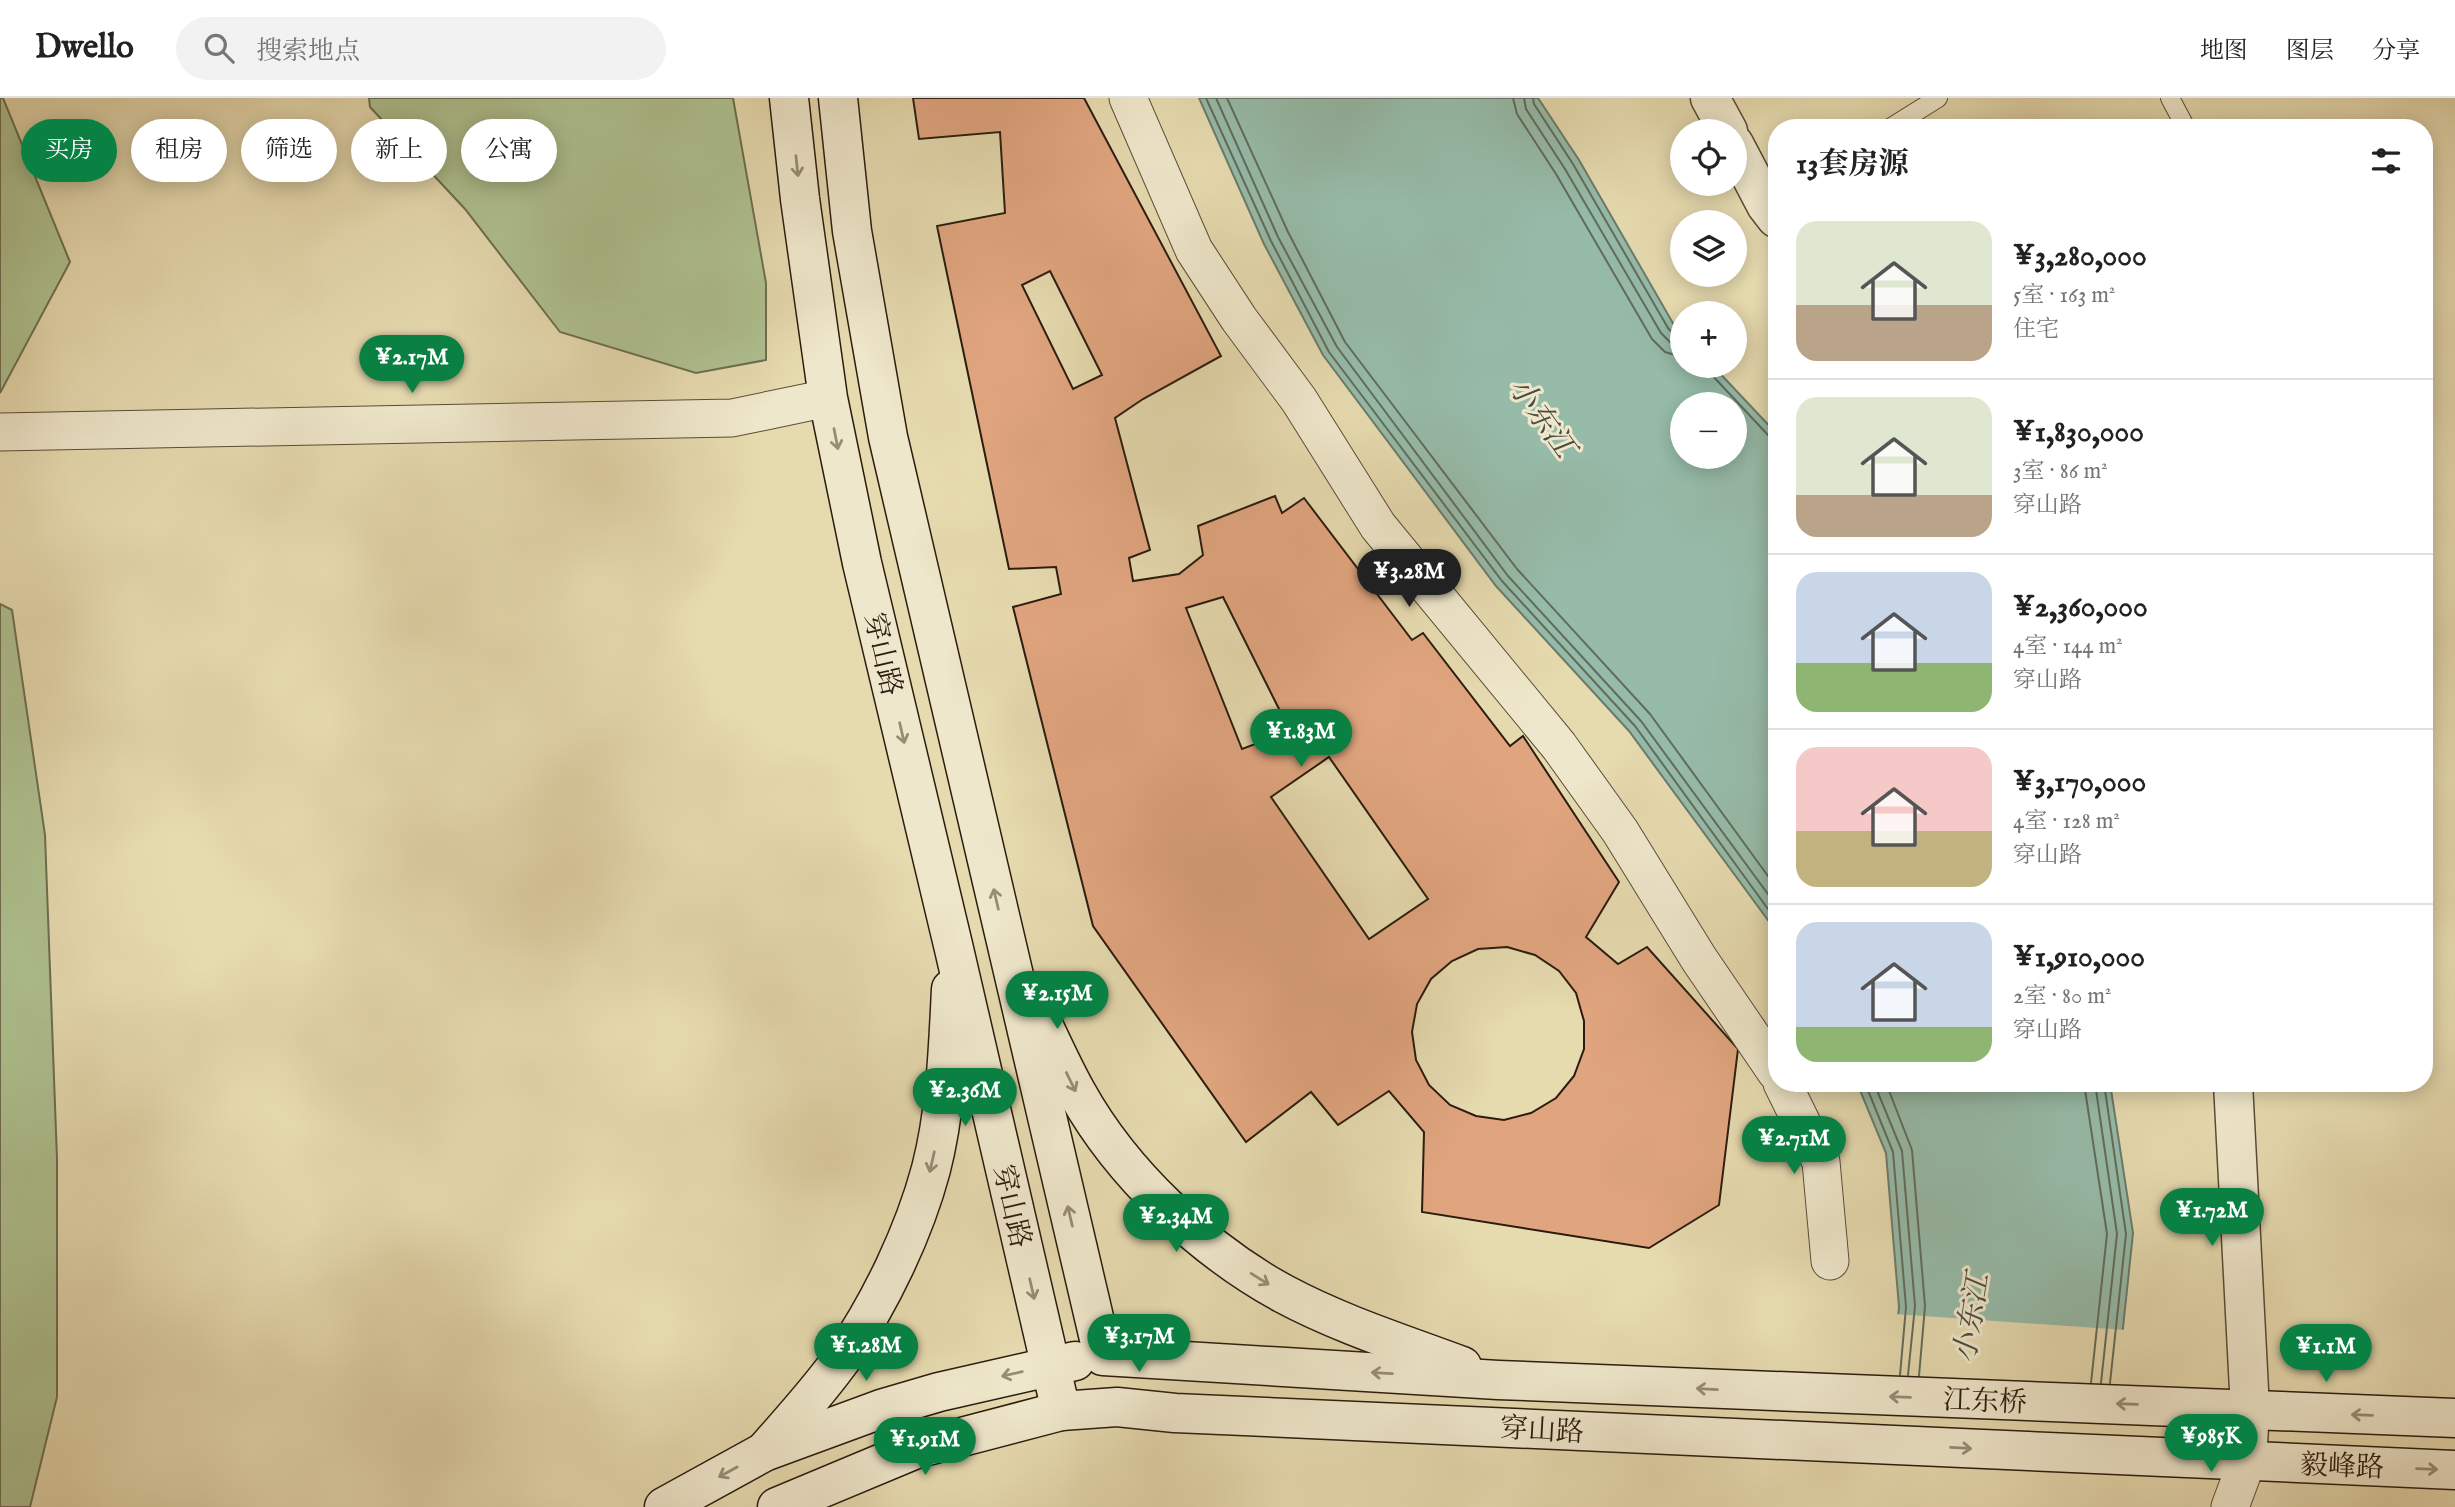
<!DOCTYPE html>
<html lang="zh">
<meta charset="utf-8">
<style>
:root{--surface:#fff;--page:#f2f2f2;--text:#222;--muted:#767676;--line:#e0e0e0;--accent:#0b8043}
body{margin:0;font-family:"IM FELL English","Noto Serif SC",serif;background:var(--page);color:var(--text);height:100vh;display:flex;flex-direction:column;font-size:26px;white-space:nowrap}
*{box-sizing:border-box;margin:0}
p{font-size:23px;color:var(--muted)}
.icon{flex:none;width:38px;height:38px;fill:none;stroke:currentColor;stroke-width:2;stroke-linecap:round;stroke-linejoin:round}
.map{position:relative;flex:1;overflow:hidden}
.panel{position:absolute;left:1768px;top:21px;width:665px;height:973px;display:flex;flex-direction:column;background:var(--surface);border-radius:28px;box-shadow:0 4px 18px #0003}
.panel>*{flex:none}
.guide{position:absolute;left:21px;top:21px;width:665px;height:63px;display:flex;gap:14px}
.tools{position:absolute;left:1670px;top:21px;display:grid;gap:14px}
.tools a{display:grid;place-items:center;width:77px;height:77px;border-radius:50%;background:var(--surface);box-shadow:0 4px 18px #0003;font-size:35px}
.price{position:absolute;translate:-50% -60px;padding:0 16px;border-radius:24px;background:var(--accent);color:#fff;font-size:23px;line-height:46px;filter:drop-shadow(0 2px 4px #0008)}
.price::after{content:'';position:absolute;left:50%;top:42px;width:21px;height:16px;margin-left:-10px;background:inherit;clip-path:polygon(0 0,100% 0,50% 100%)}
.price.current{background:#222;color:#fff}
ul{padding:0;list-style:none}
li{display:flex;align-items:center;gap:21px;height:175px;padding:0 28px}
li+li{border-top:2px solid var(--line)}
li span{display:grid;place-items:center;flex:none;width:196px;height:140px;border-radius:21px;color:#555}
li>.icon{margin-inline-start:auto}
span .icon{width:84px;height:84px;fill:#fffc;stroke-width:1}
li b{font-size:30px}
h2{display:flex;justify-content:space-between;align-items:center;height:84px;padding:0 28px;font-size:30px}
.chip{padding:0 24px;border-radius:32px;background:var(--surface);box-shadow:0 4px 18px #0003;font-size:24px;line-height:63px}
.chip.current{background:var(--accent);color:#fff}
header{display:flex;align-items:center;gap:42px;box-sizing:border-box;height:98px;padding:0 35px;background:var(--surface);border-bottom:2px solid var(--line)}
header strong{font-size:33px}
nav{display:flex;gap:38px;margin-inline-start:auto;font-size:24px}
.search{width:490px;height:63px;background:var(--page);display:flex;align-items:center;gap:18px;box-sizing:border-box;padding:0 24px;border-radius:38px;color:var(--muted);font-size:26px}
.map>svg:first-child{display:block}
.green{fill:#afc190;stroke:#6d6e50;stroke-width:2}
.water{fill:#96bba9;stroke:#6b7b6b;stroke-width:2;fill-rule:evenodd}
.pier{fill:#e6daaf}
.lines{fill:none;stroke-linecap:round;stroke-linejoin:round}
.shore{stroke:#606c5c;stroke-width:2}
.building{fill:#e0a57f;stroke:#2b1c0f;stroke-width:2;fill-rule:evenodd}
.service-casing{stroke:#5a4c37;stroke-width:20}
.minor-casing{stroke:#5a4c37;stroke-width:39}
.tertiary-casing{stroke:#5a4c37;stroke-width:41}
.secondary-casing{stroke:#2b1c0f;stroke-width:41}
.service{stroke:#efe7cb;stroke-width:18}
.minor{stroke:#efe7cb;stroke-width:37}
.tertiary{stroke:#efe7cb;stroke-width:38}
.secondary{stroke:#efe7cb;stroke-width:38}
.oneway{stroke:#978c76}
.labels{text-anchor:middle;stroke-width:6;stroke-linejoin:round;paint-order:stroke}
.street-label{font-size:28px;fill:#2b1c0f;stroke:#efe7cb}
.water-label{font-size:30px;font-style:italic;fill:#4b4c3d;stroke:#efe7cb}
</style>
<header>
<strong>Dwello</strong>
<div class="search"><svg class="icon" aria-label="search" viewBox="0 0 24 24"><circle cx="10" cy="10" r="6"/><path d="M15 15l6 6"/></svg>搜索地点</div>
<nav><a>地图</a><a>图层</a><a>分享</a></nav>
</header>
<div class="map">
<svg width="2455" height="1409" viewBox="0 0 2455 1409">
<rect width="100%" height="100%" fill="#e6daaf"/>
<filter id="stains"><feTurbulence type="fractalNoise" baseFrequency=".00286" numOctaves="4"/><feColorMatrix values="0 0 0 0 .2 0 0 0 0 .09 0 0 0 0 .02 0 0 0 .5 -.17"/></filter>
<radialGradient id="worn" r=".72"><stop offset=".6" stop-color="#630" stop-opacity="0"/><stop offset="1" stop-color="#630" stop-opacity=".3"/></radialGradient>
<!-- green -->
<g class="green">
<polygon points="0,0 3,0 70,164 0,295"/>
<polygon points="369,0 733,0 766,185 766,262 696,275 560,234 465,111 370,9"/>
<polygon points="0,506 12,512 45,737 57,1061 57,1299 30,1409 0,1409"/>
</g>
<!-- water -->
<g class="water">
<path d="M1199,0H1538L1579,62L1674,227L1682,235V268H1713L1776,335V833L1629,633L1496,488L1323,257L1264,146ZM1682,306H1734V359H1682Z"/>
<polygon points="1857,985 2110,985 2133,1135 2113,1324 1882,1379 1899,1209 1886,1055"/>
</g>
<!-- pier -->
<polygon class="pier" points="1895,1216 2126,1232 2116,1325 2091,1409 1866,1409 1879,1378"/>
<g class="lines">
<!-- shore -->
<g class="shore">
<polyline points="1206,0 1271,143 1329,254 1502,483 1635,628 1776,822"/>
<polyline points="1216,0 1278,139 1337,249 1508,478 1641,623 1776,807"/>
<polyline points="1227,0 1288,134 1345,244 1517,471 1650,616 1776,789"/>
<polyline points="1513,0 1517,16 1556,76 1652,241 1665,254 1682,259"/>
<polyline points="1524,0 1526,11 1565,71 1661,235 1671,245 1682,248"/>
<polyline points="1533,0 1534,6 1573,66 1668,230 1675,238 1682,239"/>
<polyline points="1708,268 1710,275 1768,337 1776,340"/>
<polyline points="1865,985 1893,1054 1906,1209 1900,1277"/>
<polyline points="1874,985 1902,1053 1915,1208 1908,1277"/>
<polyline points="1886,985 1912,1052 1925,1208 1919,1278"/>
<polyline points="2084,985 2107,1136 2091,1285"/>
<polyline points="2095,985 2117,1136 2101,1285"/>
<polyline points="2104,985 2126,1136 2110,1285"/>
</g>
</g>
<!-- building -->
<path class="building" d="M913,0H1084L1221,258L1143,301L1115,320L1150,452L1129,460L1133,483L1179,476L1203,457L1198,428L1275,398L1282,415L1304,400L1412,542L1423,535L1510,648L1523,638L1619,784L1586,839L1618,866L1647,849L1738,951L1719,1107L1649,1150L1422,1114L1424,1034L1389,993L1338,1027L1311,994L1246,1044L1093,828L1013,509L1061,496L1056,469L1009,471L937,128L1005,115L1000,34L919,41ZM1050,173L1102,277L1073,291L1022,187ZM1223,499L1290,633L1242,651L1186,510ZM1329,659L1428,801L1369,841L1271,699ZM1507,849L1535,857L1559,873L1576,895L1584,923V951L1574,978L1556,1000L1531,1015L1504,1022L1476,1018L1450,1007L1429,987L1416,962L1412,934L1417,906L1431,881L1452,863L1478,851Z"/>
<g class="lines">
<!-- service casing -->
<g class="service-casing">
<g id="service">
<polyline points="2170,0 2186,30"/>
<polyline points="1890,30 1938,0"/>
</g>
</g>
<!-- minor casing -->
<g class="minor-casing">
<g id="minor">
<polyline points="1128,0 1194,152 1239,221 1299,302 1378,428 1559,648 1620,733 1699,861 1776,974"/>
<polyline points="0,334 732,320 828,300"/>
<polyline points="1782,985 1821,1064 1830,1163"/>
<polyline points="2230,1409 2247,1363"/>
</g>
</g>
<!-- tertiary casing -->
<g class="tertiary-casing">
<g id="tertiary">
<polyline points="1710,0 1728,33"/>
<polyline points="1734,46 1766,107 1776,120"/>
<polyline points="2233,985 2250,1311 2247,1363"/>
</g>
</g>
<!-- secondary casing -->
<g class="secondary-casing">
<g id="secondary">
<polyline points="789,0 800,101 828,300 862,465 954,851 1061,1313 1117,1309 1175,1315 2455,1372"/>
<polyline points="838,0 852,133 888,339 1103,1258 1498,1282 2455,1320"/>
<path d="M1039,918C1051,943 1063,970 1077,995C1122,1076 1203,1152 1284,1196C1340,1226 1403,1246 1462,1268"/>
<path d="M764,1354C791,1323 819,1293 843,1259C880,1205 914,1135 931,1071C946,1013 948,951 951,891"/>
<polyline points="664,1409 764,1354 881,1311 939,1294 1075,1263"/>
<polyline points="777,1409 916,1351 1061,1313"/>
</g>
</g>
<!-- service -->
<use href="#service" class="service"/>
<!-- minor -->
<use href="#minor" class="minor"/>
<!-- tertiary -->
<use href="#tertiary" class="tertiary"/>
<!-- secondary -->
<use href="#secondary" class="secondary"/>
</g>
<!-- one-way arrows -->
<defs><path id="oneway-shaft" d="M-6 0H5M1.5-3L5.5 0L1.5 3" fill="none" stroke-width="1.6" stroke-linecap="round" stroke-linejoin="round" transform="scale(1.75)"/></defs>
<g class="oneway">
<use href="#oneway-shaft" transform="translate(797 68) rotate(84)"/>
<use href="#oneway-shaft" transform="translate(836 341) rotate(79)"/>
<use href="#oneway-shaft" transform="translate(902 635) rotate(77)"/>
<use href="#oneway-shaft" transform="translate(996 801) rotate(-103)"/>
<use href="#oneway-shaft" transform="translate(1071 984) rotate(64)"/>
<use href="#oneway-shaft" transform="translate(932 1064) rotate(103)"/>
<use href="#oneway-shaft" transform="translate(1070 1118) rotate(-103)"/>
<use href="#oneway-shaft" transform="translate(1260 1181) rotate(32)"/>
<use href="#oneway-shaft" transform="translate(1032 1191) rotate(77)"/>
<use href="#oneway-shaft" transform="translate(1382 1275) rotate(-177)"/>
<use href="#oneway-shaft" transform="translate(1012 1276) rotate(167)"/>
<use href="#oneway-shaft" transform="translate(1707 1291) rotate(-177)"/>
<use href="#oneway-shaft" transform="translate(1900 1299) rotate(-178)"/>
<use href="#oneway-shaft" transform="translate(2127 1306) rotate(-178)"/>
<use href="#oneway-shaft" transform="translate(2362 1317) rotate(-178)"/>
<use href="#oneway-shaft" transform="translate(1961 1350) rotate(3)"/>
<use href="#oneway-shaft" transform="translate(2427 1371) rotate(2)"/>
<use href="#oneway-shaft" transform="translate(728 1374) rotate(151)"/>
</g>
<g class="labels">
<!-- street labels -->
<g class="street-label">
<text transform="translate(884 556) rotate(77)" y="10">穿山路</text>
<text transform="translate(1013 1108) rotate(77)" y="10">穿山路</text>
<text transform="translate(1985 1302) rotate(2)" y="10">江东桥</text>
<text transform="translate(1542 1331) rotate(3)" y="10">穿山路</text>
<text transform="translate(2342 1367) rotate(2)" y="10">毅峰路</text>
</g>
<!-- water labels -->
<g class="water-label">
<text transform="translate(1542 319) rotate(54)" y="10">小东江</text>
<text transform="translate(1971 1220) rotate(-81)" y="10">小东江</text>
</g>
</g>
<rect width="100%" height="100%" filter="url(#stains)"/>
<rect width="100%" height="100%" fill="url(#worn)"/>
</svg>
<div class="tools">
<a><svg class="icon" aria-label="locate" viewBox="0 0 24 24"><circle cx="12" cy="12" r="6"/><path d="M12 2v4M12 18v4M2 12h4M18 12h4"/></svg></a>
<a><svg class="icon" aria-label="layers" viewBox="0 0 24 24"><path d="M12 4l9 5-9 5-9-5zM3 14l9 5 9-5"/></svg></a>
<a>+</a>
<a>−</a>
</div>
<b class="price" style="left:412px;top:297px">¥2.17M</b>
<b class="price current" style="left:1409px;top:511px">¥3.28M</b>
<b class="price" style="left:1301px;top:671px">¥1.83M</b>
<b class="price" style="left:1057px;top:933px">¥2.15M</b>
<b class="price" style="left:965px;top:1030px">¥2.36M</b>
<b class="price" style="left:1794px;top:1078px">¥2.71M</b>
<b class="price" style="left:2212px;top:1150px">¥1.72M</b>
<b class="price" style="left:1176px;top:1156px">¥2.34M</b>
<b class="price" style="left:1139px;top:1276px">¥3.17M</b>
<b class="price" style="left:866px;top:1285px">¥1.28M</b>
<b class="price" style="left:2326px;top:1286px">¥1.1M</b>
<b class="price" style="left:2211px;top:1376px">¥985K</b>
<b class="price" style="left:925px;top:1379px">¥1.91M</b>
<div class="guide">
<a class="chip current">买房</a>
<a class="chip">租房</a>
<a class="chip">筛选</a>
<a class="chip">新上</a>
<a class="chip">公寓</a>
</div>
<section class="panel">
<h2>13套房源<svg class="icon" aria-label="filters" viewBox="0 0 24 24"><path d="M4 7h16M4 17h16"/><circle cx="9" cy="7" r="2"/><circle cx="15" cy="17" r="2"/></svg></h2>
<ul>
<li><span style="background:linear-gradient(#dfe7d0 60%,#b9a48a 0)"><svg class="icon" aria-label="home" viewBox="0 0 24 24"><path d="M3 11l9-7 9 7M6 9v11h12V9"/></svg></span><div><b>¥3,280,000</b><p>5室 · 163 m²</p><p>住宅</p></div></li>
<li><span style="background:linear-gradient(#dfe7d0 70%,#b9a48a 0)"><svg class="icon" aria-label="home" viewBox="0 0 24 24"><path d="M3 11l9-7 9 7M6 9v11h12V9"/></svg></span><div><b>¥1,830,000</b><p>3室 · 86 m²</p><p>穿山路</p></div></li>
<li><span style="background:linear-gradient(#c9d6e8 65%,#8fb573 0)"><svg class="icon" aria-label="home" viewBox="0 0 24 24"><path d="M3 11l9-7 9 7M6 9v11h12V9"/></svg></span><div><b>¥2,360,000</b><p>4室 · 144 m²</p><p>穿山路</p></div></li>
<li><span style="background:linear-gradient(#f6c9c9 60%,#c2b280 0)"><svg class="icon" aria-label="home" viewBox="0 0 24 24"><path d="M3 11l9-7 9 7M6 9v11h12V9"/></svg></span><div><b>¥3,170,000</b><p>4室 · 128 m²</p><p>穿山路</p></div></li>
<li><span style="background:linear-gradient(#c9d6e8 75%,#8fb573 0)"><svg class="icon" aria-label="home" viewBox="0 0 24 24"><path d="M3 11l9-7 9 7M6 9v11h12V9"/></svg></span><div><b>¥1,910,000</b><p>2室 · 80 m²</p><p>穿山路</p></div></li>
</ul>
</section>
</div>
